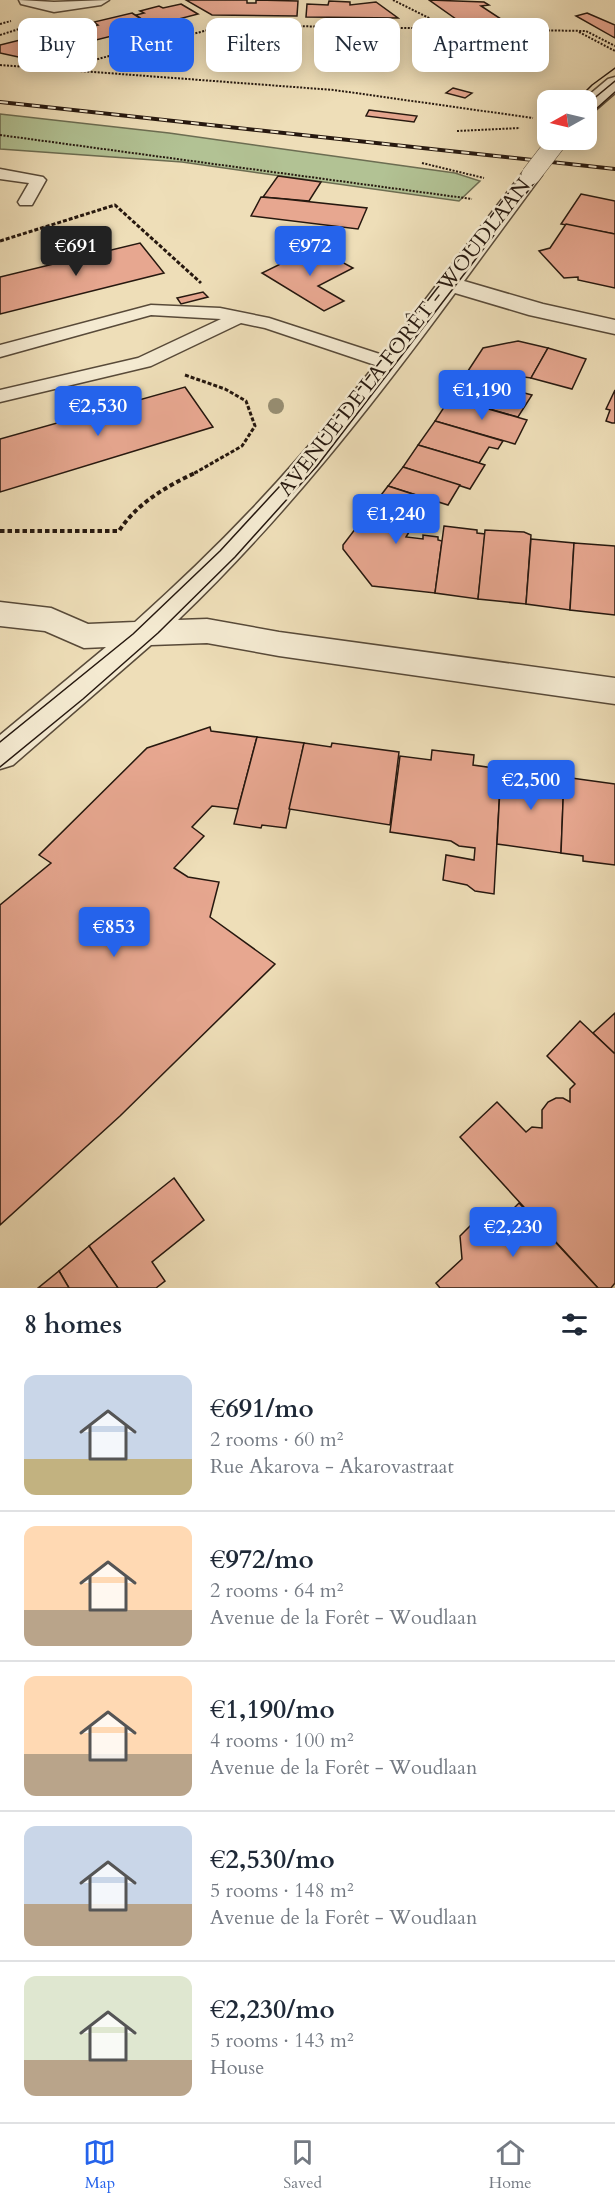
<!DOCTYPE html>
<meta charset="utf-8">
<style>
:root{--surface:#fff;--page:#f6f6f7;--text:#1f2937;--muted:#747a83;--line:#e0e1e3;--accent:#2563eb}
body{margin:0;font-family:Cardo,serif;background:var(--page);color:var(--text);height:100vh;display:flex;flex-direction:column;font-size:22px;white-space:nowrap}
*{box-sizing:border-box;margin:0}
p{font-size:20px;color:var(--muted)}
.icon{flex:none;width:33px;height:33px;fill:none;stroke:currentColor;stroke-width:2;stroke-linecap:round;stroke-linejoin:round}
.map{position:relative;height:1288px;overflow:hidden}
.sheet{display:flex;flex-direction:column;background:var(--surface);flex:1}
.sheet>*{flex:none}
.top-card{position:absolute;left:18px;top:18px;width:579px;height:54px;display:flex;gap:12px}
.needle{width:39px;rotate:262deg}
.controls{position:absolute;left:537px;top:90px;display:grid;gap:12px}
.controls a{display:grid;place-items:center;width:60px;height:60px;border-radius:12px;background:var(--surface);box-shadow:0 3px 15px #0003;font-size:30px}
.price{position:absolute;translate:-50% -51px;padding:0 14px;border-radius:6px;background:var(--accent);color:#fff;font-size:20px;line-height:39px;filter:drop-shadow(0 2px 3px #0008)}
.price::after{content:'';position:absolute;left:50%;top:36px;width:18px;height:14px;margin-left:-9px;background:inherit;clip-path:polygon(0 0,100% 0,50% 100%)}
.price.on{background:#222;color:#fff}
ul{padding:0;list-style:none}
li{display:flex;align-items:center;gap:18px;height:150px;padding:0 24px}
li+li{border-top:2px solid var(--line)}
li span{display:grid;place-items:center;flex:none;width:168px;height:120px;border-radius:12px;color:#555}
li>.icon{margin-inline-start:auto}
span .icon{width:72px;height:72px;fill:#fffc;stroke-width:1}
li b{font-size:26px}
h2{display:flex;justify-content:space-between;align-items:center;height:72px;padding:0 24px;font-size:26px}
.pill{padding:0 21px;border-radius:12px;background:var(--surface);box-shadow:0 3px 15px #0003;font-size:21px;line-height:54px}
.pill.on{background:var(--accent);color:#fff}
.tab-bar{display:flex;justify-content:space-around;align-items:center;height:84px;border-top:2px solid var(--line);background:var(--surface);font-size:16px;color:var(--muted)}
.tab-bar a{display:grid;justify-items:center;gap:3px}
.tab-bar .on{color:var(--accent)}
.map>svg:first-child{display:block}
.green{fill:#b2c294;stroke:#6c6d52;stroke-width:1.5}
.building{fill:#e7a790;stroke:#26180f;stroke-width:1.5}
.lines{fill:none;stroke-linecap:round;stroke-linejoin:round}
.service-casing{stroke:#584a39;stroke-width:3}
.minor-casing{stroke:#584a39;stroke-width:3}
.path-far2{stroke:#26180f;stroke-width:2;stroke-dasharray:2 1.5;stroke-linecap:butt}
.path-far1{stroke:#26180f;stroke-width:3;stroke-dasharray:4 2;stroke-linecap:butt}
.path{stroke:#26180f;stroke-width:4;stroke-dasharray:4.5 3;stroke-linecap:butt}
.service{fill:#f4ead1;fill-rule:evenodd}
.minor{fill:#f4ead1;fill-rule:evenodd}
.tram{stroke:#26180f;stroke-width:1.5}
.rail-casing{stroke:#26180f;stroke-width:4}
.rail{stroke:#f4ead1;stroke-width:2;stroke-dasharray:8;stroke-linecap:butt}
.minor-bridge-casing{stroke:#584a39;stroke-width:20;stroke-linecap:butt}
.minor-bridge{stroke:#f4ead1;stroke-width:19}
.tree{fill:#978d71}
.labels{text-anchor:middle;stroke-width:5;stroke-linejoin:round;paint-order:stroke}
.street-label{font-size:21px;fill:#26180f;stroke:#f4ead1}
</style>
<div class="map">
<svg width="615" height="1288" viewBox="0 0 615 1288">
<rect width="100%" height="100%" fill="#eedeb8"/>
<filter id="stains"><feTurbulence type="fractalNoise" baseFrequency=".00333" numOctaves="4"/><feColorMatrix values="0 0 0 0 .2 0 0 0 0 .09 0 0 0 0 .02 0 0 0 .5 -.17"/></filter>
<radialGradient id="worn" r=".72"><stop offset=".6" stop-color="#630" stop-opacity="0"/><stop offset="1" stop-color="#630" stop-opacity=".3"/></radialGradient>
<!-- green -->
<polygon class="green" points="0,114 169,133 419,168 455,173 480,181 459,201 182,162 0,149"/>
<!-- building -->
<g class="building">
<polygon points="186,0 247,0 247,3 256,3 256,0 298,1 297,16 212,15"/>
<polygon points="429,0 484,2 489,5 481,6 501,19 456,19"/>
<polygon points="329,1 350,2 350,5 376,2 398,18 306,17 307,4 328,5"/>
<polygon points="181,4 198,14 152,26 136,15 144,13 140,11 159,6 163,8"/>
<polygon points="132,13 152,26 64,48 48,36 68,32 64,29 85,24 89,27 98,25 94,22"/>
<polygon points="587,13 615,25 615,38 576,16"/>
<polygon points="36,36 55,50 23,58 0,53 0,45"/>
<polygon points="453,88 472,93 465,98 446,93"/>
<polygon points="369,110 417,116 414,122 366,116"/>
<polygon points="278,176 321,182 309,201 263,197"/>
<polygon points="581,194 615,201 615,234 561,224"/>
<polygon points="261,197 284,199 367,208 358,229 251,216"/>
<polygon points="566,224 615,234 615,288 578,280 578,277 564,278 539,251 550,248"/>
<polygon points="140,243 164,273 0,314 0,277"/>
<polygon points="311,249 327,258 331,256 353,268 318,286 344,301 324,311 262,273"/>
<polygon points="203,292 208,297 181,304 177,298"/>
<polygon points="518,341 548,348 531,378 517,376 509,389 464,377 483,348"/>
<polygon points="548,348 586,359 572,389 531,378"/>
<polygon points="464,377 509,389 532,395 518,417 450,398"/>
<polygon points="185,387 213,427 0,492 0,439"/>
<polygon points="615,390 615,423 612,423 606,421 610,410 606,409"/>
<polygon points="450,398 527,420 515,444 435,421"/>
<polygon points="435,421 503,441 498,449 489,447 479,463 418,445"/>
<polygon points="418,445 479,463 485,465 470,489 403,467"/>
<polygon points="403,467 460,485 448,505 388,486"/>
<polygon points="388,486 431,500 429,504 434,505 429,515 421,512 406,537 423,539 423,535 438,537 438,540 442,541 435,593 372,586 343,549 343,545"/>
<polygon points="444,526 477,530 477,533 485,534 478,599 435,593"/>
<polygon points="485,530 524,532 531,535 526,604 478,599"/>
<polygon points="531,539 574,543 570,610 526,604"/>
<polygon points="574,543 615,546 615,615 570,610"/>
<polygon points="210,727 211,731 257,737 238,809 212,806 192,827 204,836 174,868 188,877 219,882 210,917 275,964 120,1116 0,1225 0,905 51,863 39,855 147,748"/>
<polygon points="257,737 304,743 286,828 262,825 261,828 234,824"/>
<polygon points="304,743 331,747 332,743 399,752 390,825 289,809"/>
<polygon points="432,750 474,755 473,765 501,769 494,894 475,891 467,885 443,880 446,855 474,860 475,848 459,846 451,841 390,832 400,756 431,760"/>
<polygon points="501,769 564,777 561,853 497,844"/>
<polygon points="564,777 615,784 615,865 583,861 583,856 561,853"/>
<polygon points="615,1013 615,1054 593,1033"/>
<polygon points="580,1021 615,1054 615,1283 611,1288 598,1288 460,1137 497,1102 526,1132 532,1127 542,1128 542,1110 548,1102 556,1098 563,1098 570,1102 570,1089 575,1084 547,1056"/>
<polygon points="174,1178 204,1220 152,1262 165,1281 156,1288 118,1288 89,1246"/>
<polygon points="519,1203 598,1288 440,1288 436,1283 462,1259 460,1236 472,1224 484,1226 489,1233"/>
<polygon points="89,1246 118,1288 69,1288 59,1271"/>
<polygon points="59,1271 69,1288 38,1288"/>
</g>
<g class="lines">
<!-- service casing -->
<g class="service-casing">
<g id="service">
<polygon points="0,169 43,177 46,180 32,205 20,205 18,202 29,183 0,179"/>
<polygon points="151,305 220,308 269,318 395,359 397,363 395,367 381,367 265,328 241,323 151,366 0,402 0,390 138,358 221,319 151,315 0,357 0,345"/>
</g>
</g>
<!-- minor casing -->
<g class="minor-casing">
<g id="minor">
<polygon points="19,0 54,2 109,0 101,5 54,12 21,4"/>
<polygon points="615,77 615,93 593,112 586,114 586,100 583,100 608,79"/>
<path d="M531,169L538,171L542,175L464,281L543,304L615,320V334L529,315L455,293C369,410 283,519 178,620L207,619L279,632L615,678V704L279,656L207,643L151,645L13,765L0,769V735L106,647L84,648L45,631L0,626V602L51,608L88,624L135,622C193,570 248,516 299,457C379,366 449,266 524,171Z"/>
</g>
</g>
<!-- path-far2 -->
<g class="path-far2">
<polyline points="393,0 447,27"/>
<polyline points="0,24 11,21"/>
<polyline points="579,32 615,51"/>
<polyline points="0,35 19,29"/>
<polyline points="0,65 334,90 533,118"/>
<polyline points="60,69 227,25 586,31 615,46"/>
<polyline points="457,131 520,128"/>
<polyline points="0,135 472,199"/>
<polyline points="422,163 484,178"/>
</g>
<!-- path-far1 -->
<g class="path-far1">
<polyline points="0,241 115,205 201,283"/>
<polyline points="185,375 225,389 246,401 255,426 242,446 193,474"/>
</g>
<!-- path -->
<path class="path" d="M0,531H119C137,503 167,486 197,472"/>
<!-- service -->
<use href="#service" class="service"/>
<!-- minor -->
<use href="#minor" class="minor"/>
<!-- tram -->
<g class="tram">
<polyline points="577,100 592,85 615,68"/>
<polyline points="586,105 615,81"/>
<polyline points="586,118 615,92"/>
<polyline points="0,742 133,634 220,551 303,461 442,282 548,140"/>
<polyline points="0,767 83,699 158,633 235,557 317,466 567,140"/>
</g>
<!-- rail casing -->
<g class="rail-casing">
<polyline id="rail" points="0,102 615,169"/>
</g>
<!-- rail -->
<use href="#rail" class="rail"/>
<!-- minor-bridge casing -->
<g class="minor-bridge-casing">
<polyline id="minor-bridge" points="531,175 558,140"/>
</g>
<!-- minor-bridge -->
<use href="#minor-bridge" class="minor-bridge"/>
</g>
<!-- trees -->
<circle class="tree" cx="276" cy="406" r="8"/>
<g class="labels">
<!-- street labels -->
<g class="street-label">
<text transform="translate(404 337) rotate(-52)" y="7">AVENUE DE LA FORÊT - WOUDLAAN</text>
</g>
</g>
<rect width="100%" height="100%" filter="url(#stains)"/>
<rect width="100%" height="100%" fill="url(#worn)"/>
</svg>
<div class="controls">
<a><svg class="needle" viewBox="-14 -14 28 28"><path d="M0-13l5 13h-10z" fill="#e53935"/><path d="M0 13l5-13h-10z" fill="#747a83"/></svg></a>
</div>
<b class="price on" style="left:76px;top:277px">€691</b>
<b class="price" style="left:310px;top:277px">€972</b>
<b class="price" style="left:482px;top:421px">€1,190</b>
<b class="price" style="left:98px;top:437px">€2,530</b>
<b class="price" style="left:396px;top:545px">€1,240</b>
<b class="price" style="left:531px;top:811px">€2,500</b>
<b class="price" style="left:114px;top:958px">€853</b>
<b class="price" style="left:513px;top:1258px">€2,230</b>
<div class="top-card">
<a class="pill">Buy</a>
<a class="pill on">Rent</a>
<a class="pill">Filters</a>
<a class="pill">New</a>
<a class="pill">Apartment</a>
</div>
</div>
<section class="sheet">
<h2>8 homes<svg class="icon" aria-label="filters" viewBox="0 0 24 24"><path d="M4 7h16M4 17h16"/><circle cx="9" cy="7" r="2"/><circle cx="15" cy="17" r="2"/></svg></h2>
<ul>
<li><span style="background:linear-gradient(#c9d6e8 70%,#c2b280 0)"><svg class="icon" aria-label="home" viewBox="0 0 24 24"><path d="M3 11l9-7 9 7M6 9v11h12V9"/></svg></span><div><b>€691/mo</b><p>2 rooms · 60 m²</p><p>Rue Akarova - Akarovastraat</p></div></li>
<li><span style="background:linear-gradient(#ffd9b3 70%,#b9a48a 0)"><svg class="icon" aria-label="home" viewBox="0 0 24 24"><path d="M3 11l9-7 9 7M6 9v11h12V9"/></svg></span><div><b>€972/mo</b><p>2 rooms · 64 m²</p><p>Avenue de la Forêt - Woudlaan</p></div></li>
<li><span style="background:linear-gradient(#ffd9b3 65%,#b9a48a 0)"><svg class="icon" aria-label="home" viewBox="0 0 24 24"><path d="M3 11l9-7 9 7M6 9v11h12V9"/></svg></span><div><b>€1,190/mo</b><p>4 rooms · 100 m²</p><p>Avenue de la Forêt - Woudlaan</p></div></li>
<li><span style="background:linear-gradient(#c9d6e8 65%,#b9a48a 0)"><svg class="icon" aria-label="home" viewBox="0 0 24 24"><path d="M3 11l9-7 9 7M6 9v11h12V9"/></svg></span><div><b>€2,530/mo</b><p>5 rooms · 148 m²</p><p>Avenue de la Forêt - Woudlaan</p></div></li>
<li><span style="background:linear-gradient(#dfe7d0 70%,#b9a48a 0)"><svg class="icon" aria-label="home" viewBox="0 0 24 24"><path d="M3 11l9-7 9 7M6 9v11h12V9"/></svg></span><div><b>€2,230/mo</b><p>5 rooms · 143 m²</p><p>House</p></div></li>
</ul>
</section>
<nav class="tab-bar">
<a class="on"><svg class="icon" aria-label="map" viewBox="0 0 24 24"><path d="M3 6l6-2 6 2 6-2v14l-6 2-6-2-6 2zM9 4v14M15 6v14"/></svg>Map</a>
<a><svg class="icon" aria-label="saved" viewBox="0 0 24 24"><path d="M7 4h10v16l-5-4-5 4z"/></svg>Saved</a>
<a><svg class="icon" aria-label="home" viewBox="0 0 24 24"><path d="M3 11l9-7 9 7M6 9v11h12V9"/></svg>Home</a>
</nav>
